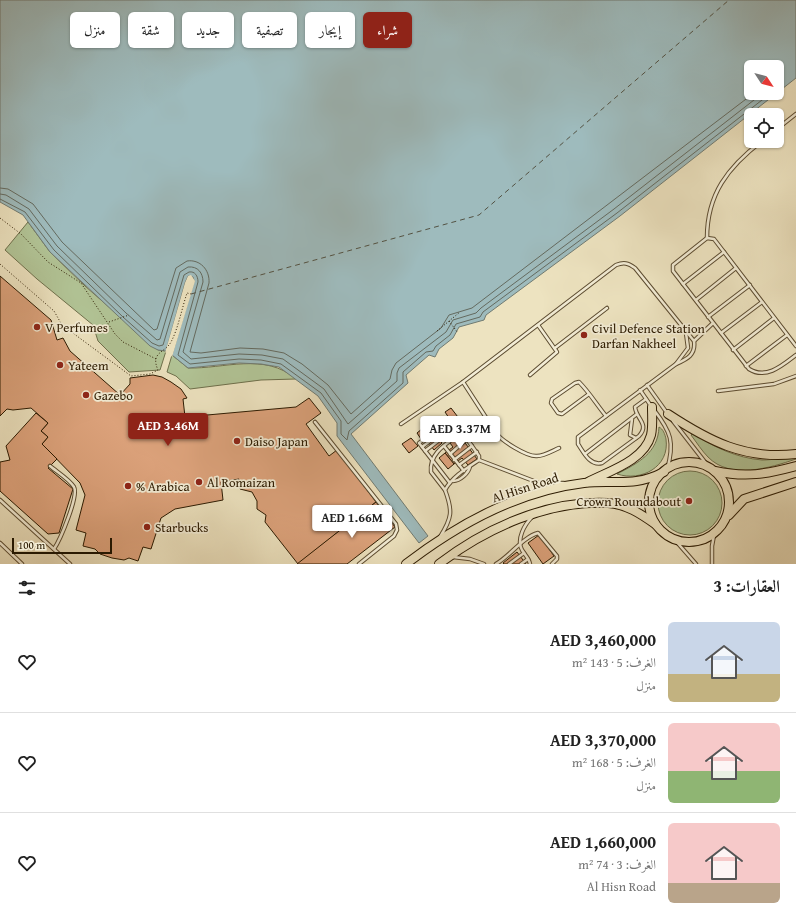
<!DOCTYPE html>
<html lang="ar">
<meta charset="utf-8">
<style>
:root{--surface:#fff;--page:#f2f2f2;--text:#222;--muted:#767676;--line:#e0e0e0;--accent:#8f2418}
body{margin:0;font-family:"Gentium Book Plus",Amiri,serif;background:var(--page);color:var(--text);direction:rtl;height:100vh;display:flex;flex-direction:column;font-size:15px;white-space:nowrap}
*{box-sizing:border-box;margin:0}
p{font-size:13px;color:var(--muted)}
.icon{flex:none;width:22px;height:22px;fill:none;stroke:currentColor;stroke-width:2;stroke-linecap:round;stroke-linejoin:round}
.map{position:relative;height:564px;overflow:hidden;direction:ltr}
.panel{display:flex;flex-direction:column;background:var(--surface);flex:1}
.panel>*{flex:none}
.top-card{position:absolute;left:12px;top:12px;width:400px;height:36px;direction:rtl;display:flex;gap:8px}
.needle{width:26px;rotate:126deg}
.buttons{position:absolute;left:744px;top:60px;display:grid;gap:8px}
.buttons a{display:grid;place-items:center;width:40px;height:40px;border-radius:6px;background:var(--surface);box-shadow:0 1px 3px #0004;font-size:20px}
.scale{position:absolute;left:12px;bottom:10px;width:100px;box-sizing:border-box;padding-left:4px;border:2px solid #2b1a01;border-top:0;font-size:11px;line-height:14px;white-space:nowrap;color:#2b1a01;-webkit-text-stroke:3px #f3edd6;paint-order:stroke}
.price{position:absolute;translate:-50% -34px;padding:0 9px;border-radius:4px;background:#fff;color:#222;font-size:13px;line-height:26px;filter:drop-shadow(0 1px 2px #0008)}
.price::after{content:'';position:absolute;left:50%;top:24px;width:12px;height:9px;margin-left:-6px;background:inherit;clip-path:polygon(0 0,100% 0,50% 100%)}
.price.on{background:var(--accent);color:#fff}
ul{padding:0;list-style:none}
li{display:flex;align-items:center;gap:12px;height:100px;padding:0 16px}
li+li{border-top:1px solid var(--line)}
li span{display:grid;place-items:center;flex:none;width:112px;height:80px;border-radius:6px;color:#555}
li>.icon{margin-inline-start:auto}
span .icon{width:48px;height:48px;fill:#fffc;stroke-width:1}
li b{font-size:17px}
h2{display:flex;justify-content:space-between;align-items:center;height:48px;padding:0 16px;font-size:17px}
.tag{padding:0 14px;border-radius:6px;background:var(--surface);box-shadow:0 1px 3px #0004;font-size:14px;line-height:36px}
.tag.on{background:var(--accent);color:#fff}
.map>svg:first-child{display:block}
.green{fill:#b2c597;stroke:#6e704c}
.water{fill:#9ebbbd;stroke:#707b72;fill-rule:evenodd}
.pier{fill:#ede3c0}
.lines{fill:none;stroke-linecap:round;stroke-linejoin:round}
.shore{stroke:#646a5f;stroke-width:1}
.ferry{stroke:#535243;stroke-width:1;stroke-dasharray:5 4;stroke-linecap:butt}
.building{fill:#dca27b;stroke:#2b1a01}
.service-casing{stroke:#5c4c31;stroke-width:4.5}
.primary-casing{stroke:#2b1a01;stroke-width:10}
.path{stroke:#2b1a01;stroke-width:1;stroke-dasharray:1 2;stroke-linecap:butt}
.service{stroke:#f3edd6;stroke-width:2.5}
.primary{stroke:#ede3c0;stroke-width:8}
.poi-dot{fill:#8f2418;stroke:#f3edd6;stroke-width:1.5}
.labels{text-anchor:middle;stroke-width:3.5;stroke-linejoin:round;paint-order:stroke}
.poi-label{font-size:13px;fill:#2b1a01;stroke:#f3edd6;text-anchor:start}
.street-label{font-size:13px;fill:#2b1a01;stroke:#f3edd6}
</style>
<div class="map">
<svg width="796" height="564" viewBox="0 0 796 564">
<rect width="100%" height="100%" fill="#ede3c0"/>
<filter id="stains"><feTurbulence type="fractalNoise" baseFrequency=".005" numOctaves="4"/><feColorMatrix values="0 0 0 0 .2 0 0 0 0 .09 0 0 0 0 .02 0 0 0 .5 -.17"/></filter>
<radialGradient id="worn" r=".72"><stop offset=".6" stop-color="#630" stop-opacity="0"/><stop offset="1" stop-color="#630" stop-opacity=".3"/></radialGradient>
<!-- green -->
<g class="green">
<polygon points="28,222 50,252 85,286 158,350 166,351 160,370 129,372 98,341 93,325 37,279 5,250"/>
<path d="M172,355L188,368C224,369 265,352 296,379L261,380L190,389L176,376L167,372Z"/>
<path d="M659,427C663,429 665,434 666,439C670,467 641,482 617,474C638,463 658,453 659,427Z"/>
<path d="M693,433C713,447 737,458 762,460C773,460 787,457 796,459C770,468 730,480 708,457C702,451 697,443 691,435Z"/>
<circle cx="690" cy="503" r="32"/>
</g>
<!-- water -->
<path class="water" d="M0,0H796V78L620,216L486,315L484,320L459,327L453,338L439,349L435,357L429,355L406,375L408,383L351,434L428,536L419,543L337,436V423L318,396L279,367L261,364L239,363L188,368L172,355L194,281L193,277L188,276L185,283L166,351L158,350L150,346L50,252L23,215L0,202ZM751,67H777V93H751Z"/>
<!-- pier -->
<polygon class="pier" points="191,275 195,281 172,357 170,354 192,281 191,278 168,351 165,353 185,283 188,276"/>
<g class="lines">
<!-- shore -->
<g class="shore">
<path d="M0,188L8,189L33,204L62,242L154,330L157,329L176,268L187,261C200,259 210,270 209,283L190,352L201,353L240,348L263,349L284,353L302,364L328,385L351,414L390,379L392,370L396,363L441,328L449,315L472,308L754,93"/>
<path d="M0,194L6,195L29,209L57,246L126,313L157,340L160,339L180,272L188,267C198,266 203,273 203,282L183,352L191,359L239,354L262,355L283,359L324,389L348,424L397,381V373L399,368L446,332L453,320L476,313L481,308L614,209L763,93"/>
<path d="M0,199L25,212L54,250L123,317L152,343L159,346L163,345L184,275L189,272C195,271 198,276 198,282L178,355L190,364L239,359L261,360L281,364L321,393L341,421V434L347,440L349,431L403,383V372L426,352L433,351L436,346L450,335L456,324L480,317L483,312L617,213L771,93"/>
</g>
<!-- ferry -->
<polyline class="ferry" points="191,294 479,215 729,0"/>
</g>
<!-- building -->
<g class="building">
<polygon points="0,276 51,320 57,340 63,338 70,351 120,395 130,384 130,378 153,375 162,377 171,382 181,389 187,398 183,399 185,417 296,407 309,398 321,413 306,424 329,456 337,450 376,502 298,564 265,522 266,515 257,509 257,501 252,492 240,489 239,479 221,482 223,500 175,509 161,518 151,549 143,547 138,561 129,558 124,560 112,558 100,554 95,549 83,546 86,533 76,530 85,495 80,483 42,444 48,437 41,431 48,423 31,408 13,410 7,409 0,416"/>
<polygon points="451,408 461,421 457,424 453,419 451,421 445,412"/>
<polygon points="36,413 48,423 41,431 48,437 42,444 57,459 48,468 73,489 59,533 48,534 0,491 0,462 10,460 6,446"/>
<polygon points="428,424 442,443 434,450 424,436 421,439 417,433"/>
<polygon points="457,432 477,459 468,465 462,458 454,464 445,453 453,447 447,439"/>
<polygon points="411,438 418,446 409,453 402,444"/>
<polygon points="445,453 454,464 448,469 439,458"/>
<polygon points="376,502 395,527 347,564 297,564"/>
<polygon points="539,535 554,556 543,564 528,543"/>
<polygon points="517,552 526,564 504,564 503,563"/>
</g>
<g class="lines">
<!-- service casing -->
<g class="service-casing">
<g id="service">
<polyline points="777,129 796,114"/>
<path d="M707,238C707,194 728,167 762,141"/>
<polyline points="683,284 724,252"/>
<polyline points="696,300 736,268"/>
<polyline points="708,317 750,285"/>
<polyline points="721,333 762,302"/>
<polyline points="694,341 713,323"/>
<path d="M796,346L714,239L707,238L673,265V271L749,369C766,380 783,365 796,355"/>
<polyline points="555,348 607,308"/>
<polyline points="733,350 774,318"/>
<polyline points="746,366 787,335"/>
<polyline points="530,375 557,352 538,325"/>
<path d="M463,382L496,433C502,441 527,457 537,456C544,456 552,451 559,448"/>
<polyline points="647,385 667,413"/>
<polyline points="640,390 651,406"/>
<polyline points="718,391 774,384 796,376"/>
<path d="M589,394L562,414L558,413L551,403L552,399L575,383L579,382C589,392 597,405 606,416"/>
<path d="M646,399L635,407C636,419 650,424 639,436L602,463C590,466 584,453 578,444V437L676,364L688,348L686,333"/>
<path d="M654,410C671,432 675,442 667,470"/>
<polyline points="632,419 630,435 636,438"/>
<polyline points="673,421 708,466"/>
<polyline points="315,422 396,524 397,530 394,536 359,564"/>
<path d="M401,424L463,382L616,265C624,262 628,263 635,268L694,341C696,355 687,359 676,364"/>
<polyline points="444,446 464,471"/>
<polyline points="422,447 447,428"/>
<polyline points="425,451 451,431"/>
<polyline points="450,454 467,439"/>
<polyline points="585,454 637,414"/>
<polyline points="454,460 472,446"/>
<polyline points="459,465 477,452"/>
<path d="M50,466C57,472 69,479 74,487C79,496 60,540 54,549"/>
<path d="M453,481C460,481 469,473 470,466"/>
<polyline points="450,483 419,443 441,426 451,431 462,432"/>
<path d="M445,490L431,472C429,452 448,443 462,432L479,456V460"/>
<polyline points="0,500 70,564"/>
<path d="M440,537C452,518 453,511 445,490C452,477 467,468 479,460L539,483H564"/>
<polyline points="675,540 696,564"/>
<polyline points="0,543 22,564"/>
<polyline points="453,557 470,559 484,564"/>
<path d="M496,564C510,556 523,537 538,533L557,556V559L552,564"/>
<polyline points="509,564 524,553"/>
<polyline points="521,564 528,559"/>
<path d="M530,564C529,558 525,555 522,550C516,539 525,524 532,517"/>
<polyline points="712,564 712,546 714,535"/>
</g>
</g>
<!-- primary casing -->
<g class="primary-casing">
<g id="primary">
<path d="M668,414C709,441 745,460 796,454"/>
<circle cx="689" cy="502" r="40"/>
<path d="M715,471C746,478 766,474 796,466"/>
<path d="M588,482C609,471 644,461 651,435C653,427 652,416 652,407"/>
<polyline points="729,515 744,499 796,482"/>
<path d="M406,564C458,524 517,491 584,483C616,479 632,488 664,472"/>
<path d="M439,564C486,528 548,500 608,503C626,504 641,514 655,524"/>
</g>
</g>
<!-- path -->
<g class="path">
<polyline points="0,218 21,234 48,262 81,283 115,334 123,342 156,359"/>
<path d="M0,264L54,311L62,325L131,376L150,374L158,370C150,352 165,353 171,342C178,329 182,308 187,293L191,294"/>
<polyline points="449,321 458,333"/>
<polyline points="109,322 129,315"/>
<polyline points="437,331 460,312"/>
</g>
<!-- service -->
<use href="#service" class="service"/>
<!-- primary -->
<use href="#primary" class="primary"/>
</g>
<!-- markers -->
<g class="poi-dot">
<circle cx="37" cy="327" r="4"/>
<circle cx="584" cy="335" r="4"/>
<circle cx="60" cy="365" r="4"/>
<circle cx="86" cy="395" r="4"/>
<circle cx="237" cy="441" r="4"/>
<circle cx="199" cy="482" r="4"/>
<circle cx="128" cy="486" r="4"/>
<circle cx="689" cy="501" r="4"/>
<circle cx="147" cy="527" r="4"/>
</g>
<g class="labels">
<!-- poi labels -->
<g class="poi-label">
<text x="45" y="332">V Perfumes</text>
<text x="592" y="333">Civil Defence Station<tspan x="592" dy="15">Darfan Nakheel</tspan></text>
<text x="68" y="370">Yateem</text>
<text x="94" y="400">Gazebo</text>
<text x="245" y="446">Daiso Japan</text>
<text x="207" y="487">Al Romaizan</text>
<text x="136" y="491">% Arabica</text>
<text x="681" y="506" text-anchor="end">Crown Roundabout</text>
<text x="155" y="532">Starbucks</text>
</g>
<!-- street labels -->
<g class="street-label">
<text transform="translate(525 487) rotate(-18)" y="5">Al Hisn Road</text>
</g>
</g>
<rect width="100%" height="100%" filter="url(#stains)"/>
<rect width="100%" height="100%" fill="url(#worn)"/>
</svg>
<div class="buttons">
<a><svg class="needle" viewBox="-14 -14 28 28"><path d="M0-13l5 13h-10z" fill="#e53935"/><path d="M0 13l5-13h-10z" fill="#767676"/></svg></a>
<a><svg class="icon" aria-label="locate" viewBox="0 0 24 24"><circle cx="12" cy="12" r="6"/><path d="M12 2v4M12 18v4M2 12h4M18 12h4"/></svg></a>
</div>
<div class="scale">100 m</div>
<b class="price on" style="left:168px;top:447px">AED 3.46M</b>
<b class="price" style="left:460px;top:450px">AED 3.37M</b>
<b class="price" style="left:352px;top:539px">AED 1.66M</b>
<div class="top-card">
<a class="tag on">شراء</a>
<a class="tag">إيجار</a>
<a class="tag">تصفية</a>
<a class="tag">جديد</a>
<a class="tag">شقة</a>
<a class="tag">منزل</a>
</div>
</div>
<section class="panel">
<h2>العقارات: 3<svg class="icon" aria-label="filters" viewBox="0 0 24 24"><path d="M4 7h16M4 17h16"/><circle cx="9" cy="7" r="2"/><circle cx="15" cy="17" r="2"/></svg></h2>
<ul>
<li><span style="background:linear-gradient(#c9d6e8 65%,#c2b280 0)"><svg class="icon" aria-label="home" viewBox="0 0 24 24"><path d="M3 11l9-7 9 7M6 9v11h12V9"/></svg></span><div><b>AED 3,460,000</b><p>الغرف: 5 · 143 m²</p><p>منزل</p></div><svg class="icon" aria-label="heart" viewBox="0 0 24 24"><path d="M12 20l-8-8c-3-5 5-10 8-4 3-6 11-1 8 4z"/></svg></li>
<li><span style="background:linear-gradient(#f6c9c9 60%,#8fb573 0)"><svg class="icon" aria-label="home" viewBox="0 0 24 24"><path d="M3 11l9-7 9 7M6 9v11h12V9"/></svg></span><div><b>AED 3,370,000</b><p>الغرف: 5 · 168 m²</p><p>منزل</p></div><svg class="icon" aria-label="heart" viewBox="0 0 24 24"><path d="M12 20l-8-8c-3-5 5-10 8-4 3-6 11-1 8 4z"/></svg></li>
<li><span style="background:linear-gradient(#f6c9c9 75%,#b9a48a 0)"><svg class="icon" aria-label="home" viewBox="0 0 24 24"><path d="M3 11l9-7 9 7M6 9v11h12V9"/></svg></span><div><b>AED 1,660,000</b><p>الغرف: 3 · 74 m²</p><p>Al Hisn Road</p></div><svg class="icon" aria-label="heart" viewBox="0 0 24 24"><path d="M12 20l-8-8c-3-5 5-10 8-4 3-6 11-1 8 4z"/></svg></li>
</ul>
</section>
